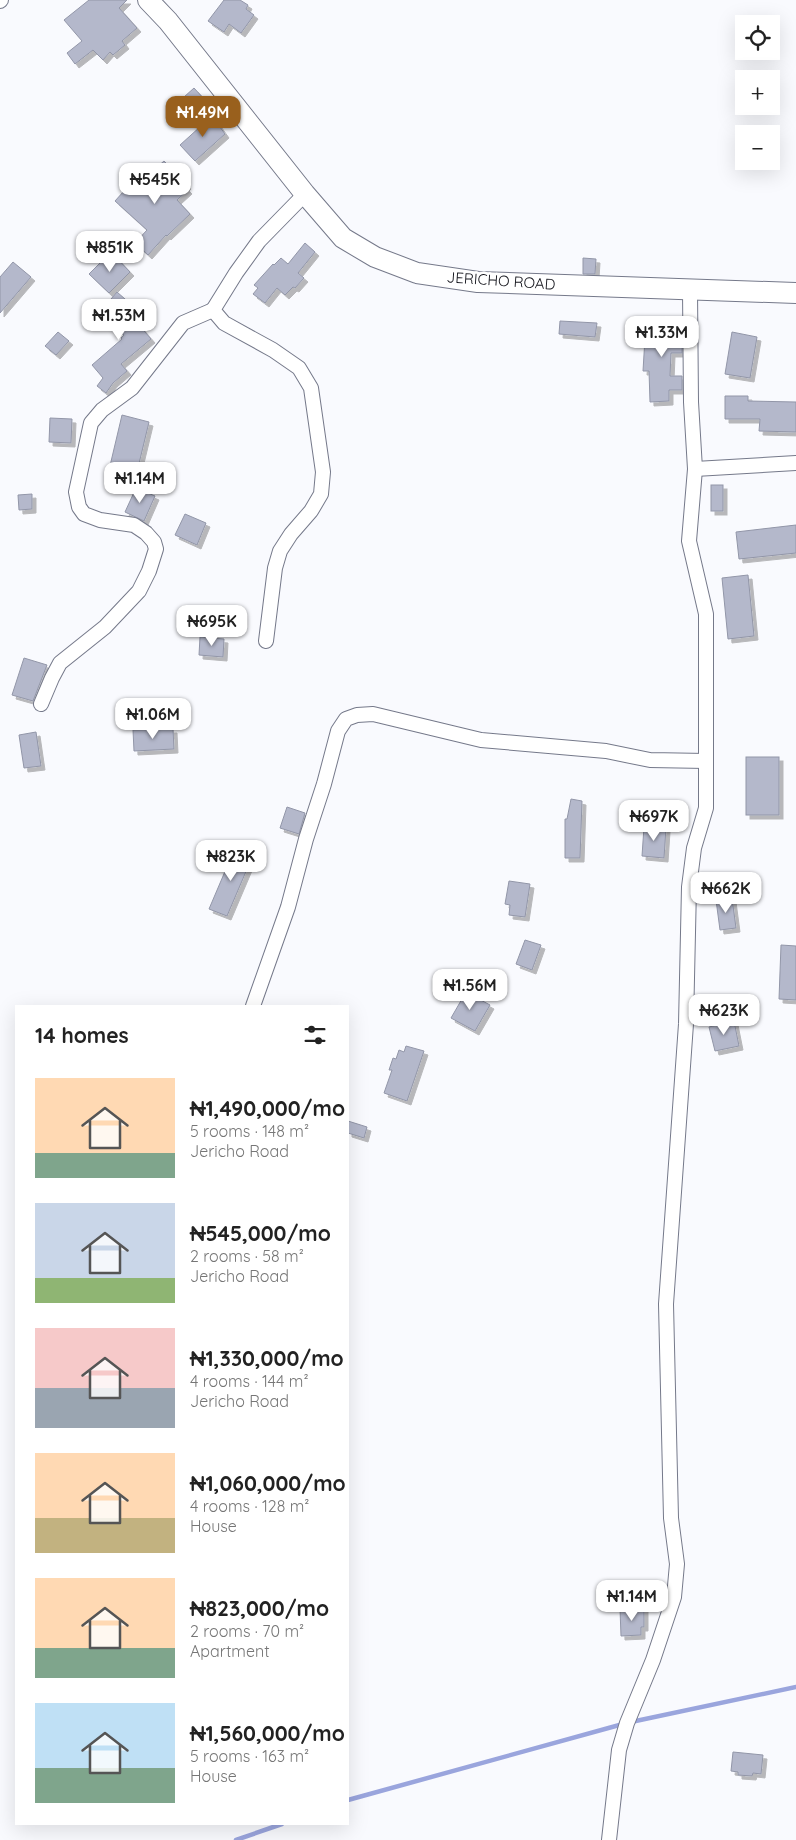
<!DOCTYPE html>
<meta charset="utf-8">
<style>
:root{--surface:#fff;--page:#f6f6f6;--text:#222;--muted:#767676;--accent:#99601d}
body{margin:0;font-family:Quicksand,sans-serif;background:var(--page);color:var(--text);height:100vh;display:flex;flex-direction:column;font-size:19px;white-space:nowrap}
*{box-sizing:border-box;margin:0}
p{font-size:16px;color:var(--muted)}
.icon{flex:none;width:28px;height:28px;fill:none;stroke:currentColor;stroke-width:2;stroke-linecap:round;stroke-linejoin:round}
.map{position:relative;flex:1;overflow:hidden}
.sheet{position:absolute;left:15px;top:1005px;width:334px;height:820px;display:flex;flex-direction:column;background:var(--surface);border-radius:0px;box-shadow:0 5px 20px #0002}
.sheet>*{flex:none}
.tools{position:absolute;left:735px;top:15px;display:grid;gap:10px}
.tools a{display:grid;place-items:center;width:45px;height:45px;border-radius:0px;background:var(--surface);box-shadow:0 5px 20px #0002;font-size:25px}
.price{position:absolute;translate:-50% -42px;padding:0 11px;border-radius:10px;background:#fff;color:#222;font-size:16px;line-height:32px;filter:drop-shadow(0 1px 2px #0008)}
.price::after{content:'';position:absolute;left:50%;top:30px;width:15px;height:11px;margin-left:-8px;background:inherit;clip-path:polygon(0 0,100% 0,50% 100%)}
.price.active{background:var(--accent);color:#fff}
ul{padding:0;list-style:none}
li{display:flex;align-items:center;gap:15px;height:125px;padding:0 20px}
li span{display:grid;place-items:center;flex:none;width:140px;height:100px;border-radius:0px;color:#555}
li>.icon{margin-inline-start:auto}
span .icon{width:60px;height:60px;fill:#fffc;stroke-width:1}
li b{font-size:21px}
h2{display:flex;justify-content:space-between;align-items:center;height:60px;padding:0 20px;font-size:21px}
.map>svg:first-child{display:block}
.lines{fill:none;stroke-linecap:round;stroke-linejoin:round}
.stream{stroke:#9aa5dd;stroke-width:4.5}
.building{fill:#b4b8cb;stroke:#9296a8;filter:url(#shadow)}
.street-casing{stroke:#75798a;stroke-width:16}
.secondary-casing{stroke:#75798a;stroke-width:22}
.street{stroke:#fff;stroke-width:14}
.secondary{stroke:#fff;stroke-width:20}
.labels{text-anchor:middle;stroke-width:5;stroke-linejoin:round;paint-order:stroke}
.street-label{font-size:15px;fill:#12131a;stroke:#fff}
</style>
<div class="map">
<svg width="796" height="1840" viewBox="0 0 796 1840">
<defs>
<filter id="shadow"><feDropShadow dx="4" dy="4" stdDeviation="0" flood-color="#0004"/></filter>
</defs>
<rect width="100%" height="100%" fill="#f9fafe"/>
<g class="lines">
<!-- stream -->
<g class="stream">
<polyline points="631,1722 796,1687"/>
<polyline points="348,1800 623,1724"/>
<polyline points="236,1840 282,1824"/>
</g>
</g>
<!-- building -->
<g class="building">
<polygon points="89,0 127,0 119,8 137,28 122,41 125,45 113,55 110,52 103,60 93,50 75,64 67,53 82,41 64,20"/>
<polygon points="224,0 240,0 248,5 246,9 254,15 241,33 229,24 224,32 208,21"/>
<polygon points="194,88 205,100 195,109 184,97"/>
<polygon points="210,113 225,134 195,161 180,145 201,126 198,124"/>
<polygon points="164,161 187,185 185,187 188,190 177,200 190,214 167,236 166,235 148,255 135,243 147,230 115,201 141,172 146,177"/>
<polygon points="305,243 315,252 298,273 304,278 295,288 293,287 285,295 277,288 265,303 253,294 258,288 254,285 273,264 274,265 281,258 288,264"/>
<polygon points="111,252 130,272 109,293 89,274"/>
<polygon points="583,258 596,259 595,274 583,274"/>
<polygon points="13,262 31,277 0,313 0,277"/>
<polygon points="117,292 133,306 128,312 151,339 121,364 127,371 113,383 106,393 97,386 103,378 92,365 122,339 121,338 124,335 99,313"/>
<polygon points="560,321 597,323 595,337 559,334"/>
<polygon points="646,321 682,322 682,353 671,353 670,376 682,376 682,390 669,390 669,401 650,402 649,371 643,371"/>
<polygon points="58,332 69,341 56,355 45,346"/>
<polygon points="732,332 757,337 750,378 725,374"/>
<polygon points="725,396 748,396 748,401 796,402 796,432 759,431 760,419 725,419"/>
<polygon points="122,415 149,422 136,476 109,470"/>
<polygon points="50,418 72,419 71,443 49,442"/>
<rect x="711" y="485" width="12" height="26"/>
<polygon points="136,488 155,496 144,521 125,512"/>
<polygon points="32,494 32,509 19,510 18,495"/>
<polygon points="185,514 206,523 197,545 175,535"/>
<polygon points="796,525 796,553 739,559 736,532"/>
<polygon points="748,575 754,636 728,639 722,578"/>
<polygon points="200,637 224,639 223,657 199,655"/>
<polygon points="24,658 47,665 33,701 12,695"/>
<polygon points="173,729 174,749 134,751 133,730"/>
<polygon points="36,732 41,766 24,768 19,735"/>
<rect x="746" y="757" width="33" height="58"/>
<polygon points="571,799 582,801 580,858 565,858 565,819 567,819"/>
<polygon points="287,807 305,813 299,834 280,828"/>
<polygon points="644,827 666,828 664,858 642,856"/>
<polygon points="235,848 253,855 227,916 209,909"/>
<polygon points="509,881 530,884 525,917 509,915 510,905 505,904"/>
<polygon points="732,898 736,928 720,930 716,900"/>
<polygon points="525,940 541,945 532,970 516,964"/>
<polygon points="781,945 796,946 796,1000 779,999"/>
<polygon points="466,992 490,1005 475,1031 451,1018"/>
<polygon points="734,1021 739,1046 715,1051 709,1027"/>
<polygon points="406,1046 424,1051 407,1101 384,1093 392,1070 389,1070 393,1058 396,1059 399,1050 404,1052"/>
<polygon points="348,1121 367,1127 364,1138 348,1133"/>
<polygon points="644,1608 644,1627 641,1627 641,1635 621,1636 620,1609"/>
<polygon points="733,1752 763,1755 761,1774 753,1773 752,1776 738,1775 738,1772 731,1771"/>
</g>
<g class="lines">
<!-- street casing -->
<g class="street-casing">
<g id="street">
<polyline points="0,1 1,0"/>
<polyline points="695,469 796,463"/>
<polyline points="266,641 275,568 280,551 291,534 311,511 321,494 323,472 311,388 299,368 273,350 224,323 213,310 236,273 259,241 305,194"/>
<polyline points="41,704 52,678 60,663 105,627 139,591 149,571 156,549 154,542 146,533 134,525 100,520 84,514 79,507 76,492 91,423 102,410 132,388 183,323 213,310"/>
<polyline points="253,1006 288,907 306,839 324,784 338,731 346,719 357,715 373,714 481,740 606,751 650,760 706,761"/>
<polyline points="609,1840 619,1750 627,1723 653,1660 674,1597 677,1564 671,1518 666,1304 686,1024 689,887 694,848 706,808 706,614 689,541 695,469 691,402 690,291"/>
</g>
</g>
<!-- secondary casing -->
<g class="secondary-casing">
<polyline id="secondary" points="148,0 168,21 305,194 343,238 375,257 417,273 478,282 796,293"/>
</g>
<!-- street -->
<use href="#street" class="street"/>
<!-- secondary -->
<use href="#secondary" class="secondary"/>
</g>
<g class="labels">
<!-- street labels -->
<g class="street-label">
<text transform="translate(501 281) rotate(4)" y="5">JERICHO ROAD</text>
</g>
</g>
</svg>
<div class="tools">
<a><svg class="icon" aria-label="locate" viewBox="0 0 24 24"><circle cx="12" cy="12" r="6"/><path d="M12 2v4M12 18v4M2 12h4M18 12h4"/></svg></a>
<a>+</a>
<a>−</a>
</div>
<b class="price active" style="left:203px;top:138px">₦1.49M</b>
<b class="price" style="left:155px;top:205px">₦545K</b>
<b class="price" style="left:110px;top:273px">₦851K</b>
<b class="price" style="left:119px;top:341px">₦1.53M</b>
<b class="price" style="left:662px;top:358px">₦1.33M</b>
<b class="price" style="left:140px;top:504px">₦1.14M</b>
<b class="price" style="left:212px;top:647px">₦695K</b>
<b class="price" style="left:153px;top:740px">₦1.06M</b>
<b class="price" style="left:654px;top:842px">₦697K</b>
<b class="price" style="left:231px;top:882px">₦823K</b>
<b class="price" style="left:726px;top:914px">₦662K</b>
<b class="price" style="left:470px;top:1011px">₦1.56M</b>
<b class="price" style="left:724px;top:1036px">₦623K</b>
<b class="price" style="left:632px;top:1622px">₦1.14M</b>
<section class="sheet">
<h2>14 homes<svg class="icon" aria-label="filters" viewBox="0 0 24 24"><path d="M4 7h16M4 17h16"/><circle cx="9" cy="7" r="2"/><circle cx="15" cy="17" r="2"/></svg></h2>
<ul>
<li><span style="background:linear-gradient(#ffd9b3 75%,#7fa58c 0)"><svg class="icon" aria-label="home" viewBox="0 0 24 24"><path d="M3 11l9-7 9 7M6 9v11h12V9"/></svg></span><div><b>₦1,490,000/mo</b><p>5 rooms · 148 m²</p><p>Jericho Road</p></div></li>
<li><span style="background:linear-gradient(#c9d6e8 75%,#8fb573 0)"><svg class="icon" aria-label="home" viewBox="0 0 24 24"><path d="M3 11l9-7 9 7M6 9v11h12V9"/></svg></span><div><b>₦545,000/mo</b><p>2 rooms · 58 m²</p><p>Jericho Road</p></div></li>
<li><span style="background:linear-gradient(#f6c9c9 60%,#9aa5b1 0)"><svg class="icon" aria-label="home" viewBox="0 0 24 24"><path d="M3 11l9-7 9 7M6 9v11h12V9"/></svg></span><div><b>₦1,330,000/mo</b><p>4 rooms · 144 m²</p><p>Jericho Road</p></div></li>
<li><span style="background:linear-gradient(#ffd9b3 65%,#c2b280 0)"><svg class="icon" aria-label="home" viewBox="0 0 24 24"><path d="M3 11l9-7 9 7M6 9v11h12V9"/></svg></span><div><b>₦1,060,000/mo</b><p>4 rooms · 128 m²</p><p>House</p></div></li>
<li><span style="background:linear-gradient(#ffd9b3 70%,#7fa58c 0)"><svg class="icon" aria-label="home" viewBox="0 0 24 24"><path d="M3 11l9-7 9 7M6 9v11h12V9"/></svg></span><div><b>₦823,000/mo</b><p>2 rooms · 70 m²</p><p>Apartment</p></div></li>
<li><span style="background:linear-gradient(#bfe0f5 65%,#7fa58c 0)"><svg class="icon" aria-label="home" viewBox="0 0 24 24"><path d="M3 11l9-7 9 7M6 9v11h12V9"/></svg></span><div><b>₦1,560,000/mo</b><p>5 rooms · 163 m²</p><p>House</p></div></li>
</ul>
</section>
</div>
